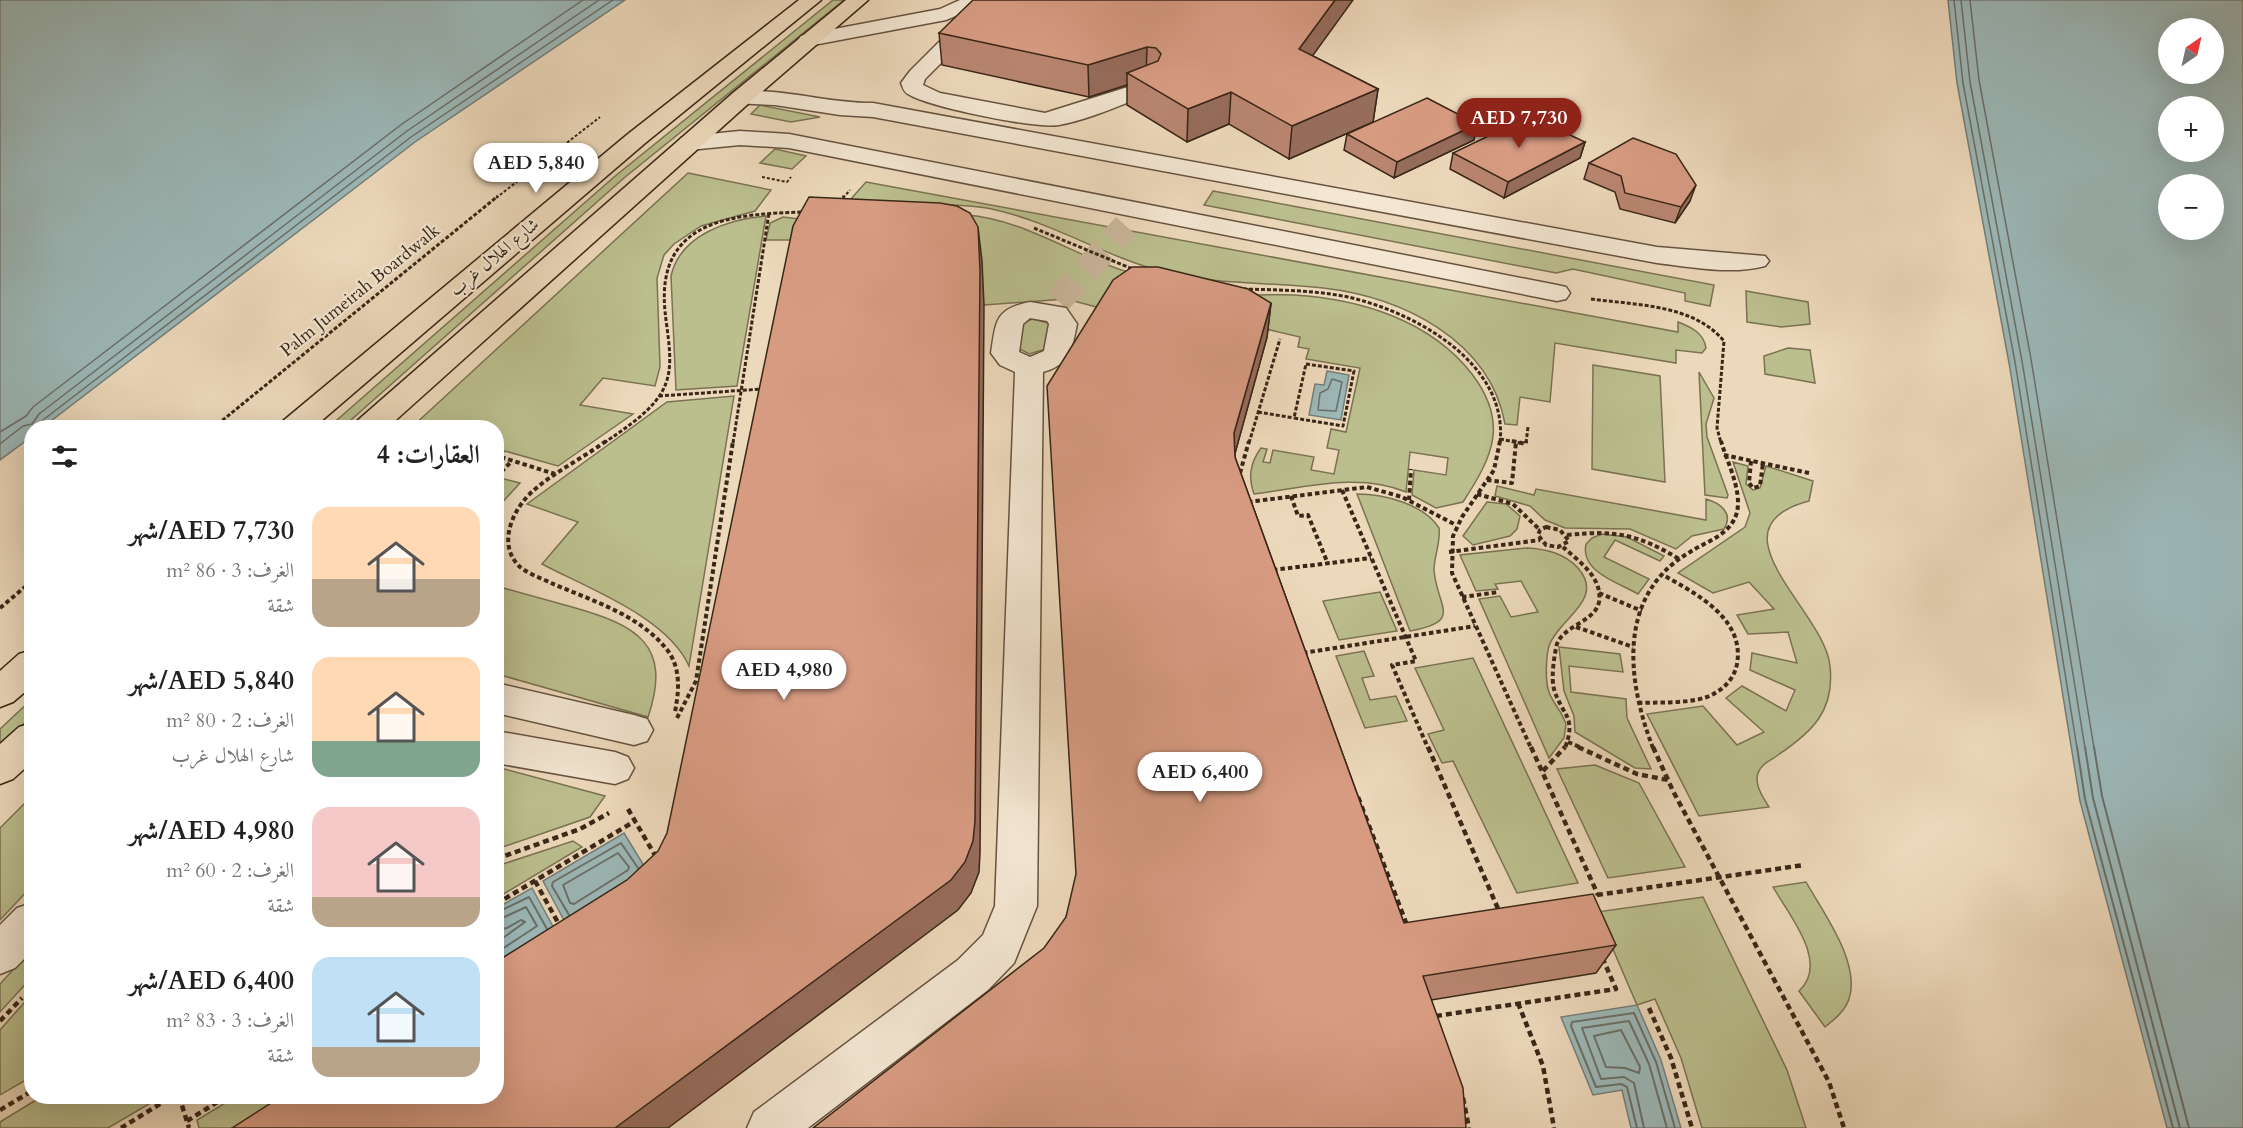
<!DOCTYPE html>
<html lang="ar">
<meta charset="utf-8">
<style>
:root{--surface:#fff;--page:#f6f6f6;--text:#222;--muted:#767676;--accent:#8f2418}
body{margin:0;font-family:Cardo,Amiri,serif;background:var(--page);color:var(--text);direction:rtl;height:100vh;display:flex;flex-direction:column;font-size:22px;white-space:nowrap}
*{box-sizing:border-box;margin:0}
p{font-size:20px;color:var(--muted)}
.icon{flex:none;width:33px;height:33px;fill:none;stroke:currentColor;stroke-width:2;stroke-linecap:round;stroke-linejoin:round}
.map{position:relative;flex:1;overflow:hidden;direction:ltr}
.sheet{position:absolute;left:24px;top:420px;width:480px;height:684px;display:flex;flex-direction:column;background:var(--surface);border-radius:24px;box-shadow:0 6px 24px #0002;direction:rtl}
.sheet>*{flex:none}
.needle{width:39px;rotate:34deg}
.fabs{position:absolute;left:2158px;top:18px;display:grid;gap:12px}
.fabs a{display:grid;place-items:center;width:66px;height:66px;border-radius:50%;background:var(--surface);box-shadow:0 6px 24px #0002;font-size:30px}
.price{position:absolute;translate:-50% -51px;padding:0 14px;border-radius:21px;background:#fff;color:#222;font-size:20px;line-height:39px;filter:drop-shadow(0 2px 3px #0008)}
.price::after{content:'';position:absolute;left:50%;top:36px;width:18px;height:14px;margin-left:-9px;background:inherit;clip-path:polygon(0 0,100% 0,50% 100%)}
.price.current{background:var(--accent);color:#fff}
ul{padding:0;list-style:none}
li{display:flex;align-items:center;gap:18px;height:150px;padding:0 24px}
li span{display:grid;place-items:center;flex:none;width:168px;height:120px;border-radius:18px;color:#555}
li>.icon{margin-inline-start:auto}
span .icon{width:72px;height:72px;fill:#fffc;stroke-width:1}
li b{font-size:26px}
h2{display:flex;justify-content:space-between;align-items:center;height:72px;padding:0 24px;font-size:26px}
.map>svg:first-child{display:block}
.green{fill:#bbbe8d;stroke:#7a7252;stroke-width:1.5}
.water{fill:#9cb8b8;stroke:#747e78;stroke-width:1.5;fill-rule:evenodd}
.lines{fill:none;stroke-linecap:round;stroke-linejoin:round}
.shore-far1{stroke:#6a6f68;stroke-width:1.5}
.shore{stroke:#6a6f68;stroke-width:2}
.minor-tunnel{stroke:#c8b499;stroke-width:27;stroke-dasharray:27 14;stroke-linecap:butt}
.minor-casing{stroke:#665240;stroke-width:3}
.major-casing{stroke:#392617;stroke-width:3}
.path-far3{stroke:#392617;stroke-width:2;stroke-dasharray:3 2;stroke-linecap:butt}
.path-far2{stroke:#392617;stroke-width:3;stroke-dasharray:4 2;stroke-linecap:butt}
.path-far1{stroke:#392617;stroke-width:4;stroke-dasharray:4.5 3;stroke-linecap:butt}
.path{stroke:#392617;stroke-width:4.5;stroke-dasharray:6 4;stroke-linecap:butt}
.minor{fill:#f3e6d2;fill-rule:evenodd}
.major{fill:#ecd8ba;fill-rule:evenodd}
.wall{fill:#b98570;stroke:#392617;stroke-width:1.5}
.shaded-wall{fill:#966c5b;stroke:#392617;stroke-width:1.5}
.building{fill:#d79b82;stroke:#392617;stroke-width:1.5}
.labels{text-anchor:middle;stroke-width:4.5;stroke-linejoin:round;paint-order:stroke}
.far-street-label{font-size:18px;fill:#392617;stroke:#f3e6d2}
</style>
<div class="map">
<svg width="2243" height="1128" viewBox="0 0 2243 1128">
<rect width="100%" height="100%" fill="#ecd8ba"/>
<filter id="stains"><feTurbulence type="fractalNoise" baseFrequency=".00333" numOctaves="4"/><feColorMatrix values="0 0 0 0 .2 0 0 0 0 .09 0 0 0 0 .02 0 0 0 .5 -.17"/></filter>
<radialGradient id="worn" r=".72"><stop offset=".6" stop-color="#630" stop-opacity="0"/><stop offset="1" stop-color="#630" stop-opacity=".3"/></radialGradient>
<!-- green -->
<g class="green">
<polygon points="833,0 844,0 624,178 343,427 329,427 614,177"/>
<polygon points="760,105 820,117 791,122 751,114"/>
<polygon points="775,149 806,156 792,169 760,163"/>
<polygon points="688,173 771,190 755,211 701,226 674,244 664,255 657,278 660,367 655,386 603,378 580,405 633,414 558,466 505,451 497,459 496,428 412,427"/>
<path d="M866,182L1678,332V322C1691,327 1704,333 1706,348L1702,353L1676,350V363L1555,343L1550,402L1520,397L1517,425L1505,424C1490,340 1402,297 1323,288C1269,282 1215,285 1161,271C1104,256 1053,223 996,210C955,200 885,208 842,209Z"/>
<polygon points="1213,191 1714,285 1710,306 1685,301 1685,293 1573,269 1556,273 1204,205"/>
<path d="M966,215C1024,219 1074,256 1128,272C1159,282 1204,290 1235,294C1255,296 1275,294 1294,295C1360,299 1430,320 1472,374C1509,423 1493,456 1463,502L1436,508L1412,495L1414,470L1446,475L1448,458L1410,452L1406,492C1358,472 1304,488 1254,494C1248,477 1250,463 1261,448L1267,449L1263,462L1270,463L1273,450L1314,457L1311,470L1334,474L1339,450L1327,448L1331,429L1346,432L1360,368L1306,359L1309,349L1298,347L1300,337L1245,324L1104,309L1066,299L984,305L805,240H766L770,223L783,217L825,222Z"/>
<path d="M766,216L737,386L676,390L671,276C680,235 728,219 766,216Z"/>
<polygon points="1746,291 1808,302 1810,324 1781,327 1747,322"/>
<path d="M1033,319L1048,323L1052,328L1046,349L1029,354L1016,347C1017,333 1018,323 1033,319Z"/>
<polygon points="1788,348 1810,350 1815,383 1765,374 1764,356"/>
<polygon points="1593,365 1660,376 1665,482 1592,469"/>
<polygon points="1699,372 1714,398 1706,424 1707,437 1728,495 1727,498 1705,495"/>
<path d="M734,396L689,666C667,617 589,589 542,564L578,522L527,504L667,402Z"/>
<path d="M1733,462L1748,466L1746,484L1753,490L1760,488L1766,466L1813,481L1809,501C1706,528 1825,611 1830,666C1835,711 1812,732 1778,755C1770,761 1762,763 1758,773C1754,785 1763,797 1769,807L1699,816L1647,714L1703,706L1737,745L1764,732L1726,698L1742,686L1786,711L1795,690L1750,670L1752,653L1797,663L1788,632L1748,634L1737,615L1774,609L1749,582L1713,593L1678,573L1745,527L1750,513Z"/>
<polygon points="500,478 520,483 497,508 497,482"/>
<path d="M1497,486L1534,495L1536,489L1706,520V499C1720,503 1734,513 1724,529L1692,536L1676,549L1630,529L1565,528L1545,520L1530,506L1495,496Z"/>
<path d="M1357,494C1384,494 1424,504 1439,528C1441,542 1434,556 1434,570C1437,608 1464,621 1410,631Z"/>
<polygon points="1487,502 1506,504 1520,516 1517,529 1510,536 1473,545 1463,536"/>
<path d="M1602,534L1627,537L1664,556L1660,561L1615,540L1604,557L1649,579L1638,594C1619,583 1580,572 1586,544L1592,538Z"/>
<path d="M1527,548C1546,549 1564,553 1578,568C1606,600 1558,619 1549,646C1546,656 1545,682 1549,692C1553,704 1563,712 1566,725L1564,738L1549,758L1479,599L1500,596L1511,617L1538,612L1521,581L1495,584L1498,589L1476,591L1460,555Z"/>
<path d="M496,586C522,593 547,600 572,607C636,625 673,644 648,717L497,674Z"/>
<polygon points="1380,592 1397,631 1339,640 1323,601"/>
<polygon points="1559,647 1620,654 1623,672 1569,666 1571,692 1626,699 1627,718 1651,769 1635,768 1575,732 1574,716 1564,691"/>
<polygon points="1364,651 1374,676 1362,678 1370,700 1396,696 1407,721 1365,728 1336,656"/>
<polygon points="1473,658 1578,883 1517,893 1453,761 1442,763 1428,734 1444,730 1415,668"/>
<polygon points="31,700 31,717 0,746 0,729"/>
<polygon points="1595,765 1639,783 1685,867 1608,878 1557,769"/>
<polygon points="496,767 497,767 605,796 590,817 497,849"/>
<polygon points="31,797 31,887 0,920 0,828"/>
<polygon points="573,841 582,847 497,898 497,866"/>
<path d="M1806,882C1823,912 1861,963 1849,999C1845,1011 1835,1019 1825,1027L1799,991C1830,963 1789,915 1773,887Z"/>
<polygon points="1703,897 1787,1070 1806,1128 1702,1128 1681,1058 1655,999 1637,1005 1597,912"/>
<polygon points="31,950 31,978 0,1012 0,984"/>
<polygon points="31,995 31,1077 0,1095 0,1030"/>
<polygon points="275,1096 285,1124 278,1128 199,1128 197,1120 235,1097"/>
<polygon points="41,1097 41,1096 161,1097 108,1128 0,1128 0,1122"/>
</g>
<!-- water -->
<g class="water">
<polygon points="0,0 625,0 415,142 43,427 32,428 31,437 0,460"/>
<path d="M1948,0H2243V1128H2167L2080,801L2009,363L1957,83ZM2169,28H2214V74H2169ZM2169,106H2214V152H2169ZM2214,184V230H2169V184Z"/>
<polygon points="1327,371 1349,375 1341,420 1309,415 1315,384 1324,385"/>
<polygon points="624,833 649,874 566,924 543,881"/>
<polygon points="532,888 556,932 497,969 497,908"/>
<polygon points="1637,1005 1661,1060 1681,1128 1631,1128 1622,1090 1593,1095 1561,1017"/>
</g>
<g class="lines">
<!-- shore-far1 -->
<g class="shore-far1">
<polyline points="1954,0 1963,83 2015,362 2077,748"/>
<polyline points="1961,0 1970,82 2022,361 2085,748"/>
<polyline points="1970,0 1979,80 2031,359 2094,748"/>
<polygon points="1332,379 1342,382 1336,411 1318,410 1320,393 1328,389"/>
<polyline points="41,428 43,420 411,137 613,0"/>
<polyline points="0,432 26,416 33,407 402,124 583,0"/>
<polyline points="0,444 23,426 32,424 39,414 407,131 599,0"/>
</g>
<!-- shore -->
<g class="shore">
<polyline points="2077,747 2085,799 2173,1128"/>
<polyline points="2085,747 2093,798 2180,1128"/>
<polyline points="2094,747 2102,796 2189,1128"/>
<polygon points="618,853 629,867 628,870 574,904 570,903 563,885"/>
<polyline points="496,913 529,897 547,929"/>
<polyline points="569,915 552,886 553,882 621,843 638,868"/>
<polyline points="496,921 526,907 537,926 496,953"/>
<polyline points="496,930 507,928 521,920 525,922 496,943"/>
<polygon points="1621,1030 1640,1067 1639,1073 1625,1068 1606,1067 1594,1036"/>
<polyline points="1637,1128 1627,1087 1621,1084 1596,1087 1571,1026 1572,1022 1634,1013 1656,1062 1675,1128"/>
<polyline points="1644,1128 1634,1083 1624,1077 1601,1079 1582,1028 1629,1021 1649,1064 1667,1128"/>
</g>
<!-- minor-tunnel -->
<polyline class="minor-tunnel" points="1058,301 1126,226"/>
<!-- minor casing -->
<g class="minor-casing">
<g id="minor">
<path d="M960,0H998L983,21L925,79L923,85L940,93L1045,113L1147,81L1155,82L1158,87L1155,92C1124,103 1092,119 1059,125C1036,129 928,107 908,94C904,92 903,88 901,83L910,71L972,9L946,20L808,46L801,44L798,40L801,36L808,34L940,9Z"/>
<path d="M741,91C786,89 828,103 873,103L1657,247L1765,256L1769,261L1765,266C1731,275 1691,267 1657,263L873,117L840,115L775,105L733,103L730,98L733,93Z"/>
<polygon points="740,131 789,134 1557,285 1566,287 1570,293 1566,299 1557,301 789,148 740,145 689,150 681,148 678,143 681,138 689,136"/>
<path d="M1030,302L1066,308L1077,324C1072,349 1070,365 1043,372L1037,906L1014,963L988,990L808,1128H747L754,1112L958,960L983,935L995,906L1015,372L1000,365L991,353C996,321 995,309 1030,302ZM1030,318L1047,321L1049,324L1044,351L1030,357L1019,352L1023,324Z"/>
<polygon points="496,683 634,715 647,719 653,730 647,741 634,745 496,713"/>
<polygon points="496,731 615,752 628,757 634,768 628,779 615,784 496,763"/>
<polygon points="32,903 32,951 15,968 0,974 0,925 17,908"/>
</g>
</g>
<!-- major casing -->
<g class="major-casing">
<g id="major">
<polygon points="799,0 821,0 644,144 313,428 279,428 283,421 628,134"/>
<polygon points="846,0 868,0 749,103 387,428 353,428 357,421 733,93"/>
<polygon points="32,650 32,686 13,702 0,707 0,671 19,654"/>
<polygon points="32,723 32,762 13,779 0,784 0,744 19,727"/>
</g>
</g>
<!-- path-far3 -->
<g class="path-far3">
<polyline points="762,177 787,182 791,177"/>
<polyline points="496,198 600,117"/>
<polyline points="843,198 850,190"/>
</g>
<!-- path-far2 -->
<g class="path-far2">
<polyline points="839,202 844,196"/>
<polyline points="1034,228 1135,270"/>
<path d="M1243,289C1278,290 1313,290 1348,297C1414,312 1509,363 1500,443"/>
<path d="M1591,299C1635,305 1693,304 1724,341L1717,428L1721,443"/>
<polygon points="1306,364 1354,371 1343,426 1294,418"/>
<polyline points="659,396 762,389"/>
<polyline points="1258,412 1294,418"/>
<polyline points="213,428 498,196"/>
<polyline points="1500,439 1520,443"/>
<path d="M604,443C625,428 657,409 666,383C674,362 667,333 665,311C656,219 733,214 804,212"/>
<polyline points="733,443 769,213"/>
<polyline points="1249,443 1280,339"/>
<polyline points="1526,443 1528,427"/>
</g>
<!-- path-far1 -->
<g class="path-far1">
<path d="M606,441C583,458 556,471 534,490C514,507 496,543 519,566C526,573 541,578 551,583C590,600 641,615 668,651C681,669 679,691 675,712"/>
<polyline points="1500,441 1494,470 1462,517 1453,536 1452,573 1531,748"/>
<polyline points="1512,441 1526,444 1526,441"/>
<polyline points="1724,455 1809,473"/>
<polyline points="1751,461 1749,483 1753,488 1760,486 1763,463"/>
<polyline points="496,465 504,458 555,474"/>
<polyline points="1240,473 1249,441"/>
<polyline points="496,477 512,461"/>
<polyline points="1487,480 1512,483 1516,442"/>
<polyline points="1342,490 1416,661 1392,665 1428,748"/>
<polyline points="1477,494 1513,504 1540,530"/>
<polyline points="1291,496 1298,516 1308,515 1328,564"/>
<polyline points="1409,500 1411,469"/>
<polyline points="1248,502 1367,487 1402,497 1456,525"/>
<polygon points="1546,527 1560,530 1569,541 1558,547 1546,545 1538,535 1540,530"/>
<path d="M1567,535C1615,530 1638,534 1679,559"/>
<path d="M1563,547C1578,561 1603,577 1599,602C1595,623 1559,626 1556,648C1554,658 1551,678 1554,689C1562,716 1577,716 1565,748"/>
<polyline points="1449,552 1540,540"/>
<polyline points="1273,570 1371,558"/>
<polyline points="1599,593 1642,611"/>
<polyline points="1462,597 1499,592"/>
<polyline points="0,608 32,581"/>
<polyline points="1576,627 1633,647"/>
<polyline points="1303,653 1475,626"/>
<path d="M1638,703C1660,702 1686,704 1707,697C1722,691 1734,680 1737,664C1745,619 1697,594 1663,575"/>
<polyline points="677,718 696,681 733,441"/>
<polyline points="1568,742 1582,748"/>
<path d="M1653,748C1627,681 1616,595 1690,552C1707,541 1731,535 1737,512C1742,490 1727,462 1721,441"/>
</g>
<!-- path -->
<g class="path">
<polyline points="1428,747 1499,911"/>
<polyline points="1531,747 1598,895"/>
<polyline points="1578,747 1637,774 1668,780"/>
<polyline points="1653,747 1673,791 1829,1082 1844,1128"/>
<polyline points="1543,771 1565,747"/>
<polyline points="1358,797 1408,928"/>
<polyline points="628,809 656,857"/>
<polyline points="496,859 580,829 609,813"/>
<polyline points="535,881 561,928"/>
<polyline points="1597,895 1804,865"/>
<polyline points="496,904 635,821"/>
<polyline points="1518,1003 1543,1066 1554,1128"/>
<polyline points="1649,1008 1671,1058 1692,1128"/>
<polyline points="1436,1016 1616,989 1602,957"/>
<polyline points="0,1021 22,998"/>
<polyline points="179,1096 189,1128"/>
<polyline points="1463,1098 1469,1128"/>
<polyline points="0,1110 32,1091"/>
<polyline points="187,1121 227,1096"/>
<polyline points="121,1128 173,1096"/>
</g>
<!-- minor -->
<use href="#minor" class="minor"/>
<!-- major -->
<use href="#major" class="major"/>
</g>
<!-- wall -->
<g class="wall">
<polygon points="939,33 1313,56 1378,89 1373,122 1289,159 1229,124 1187,142 1127,105 1127,85 1089,97 942,65"/>
<polygon points="1347,134 1474,140 1394,178 1344,150"/>
<polygon points="1585,142 1580,158 1504,198 1450,169 1453,153"/>
<polygon points="1589,163 1690,201 1675,223 1620,209 1615,192 1584,179"/>
<polygon points="1271,303 1267,337 1235,453 1235,457 1404,923 1616,945 1596,973 1431,1000 1066,917"/>
</g>
<!-- shaded-wall -->
<g class="shaded-wall">
<polygon points="1335,0 1353,0 1295,80 1299,49"/>
<polygon points="1147,47 1146,79 1127,73 1127,85 1089,97 1088,65"/>
<polygon points="1378,89 1373,122 1289,159 1292,126"/>
<polygon points="1231,92 1229,124 1187,142 1188,109"/>
<polygon points="1477,124 1474,140 1394,178 1397,162"/>
<polygon points="1585,142 1580,158 1504,198 1508,182"/>
<polygon points="1696,185 1690,201 1675,223 1681,207"/>
<polygon points="978,227 982,261 984,305 980,853 979,872 971,893 958,910 668,1128 615,1128"/>
<polygon points="1271,303 1267,337 1231,468 1234,433"/>
</g>
<!-- building -->
<g class="building">
<polygon points="973,0 1335,0 1299,49 1378,89 1292,126 1231,92 1188,109 1127,73 1158,61 1161,54 1156,48 1147,47 1088,65 939,33"/>
<polygon points="1427,98 1477,124 1397,162 1347,134"/>
<polygon points="1530,116 1585,142 1508,182 1453,153"/>
<polygon points="1633,138 1676,154 1696,185 1681,207 1625,193 1621,176 1589,163"/>
<polygon points="809,197 940,203 957,206 970,213 978,227 980,270 975,821 973,841 965,862 951,880 615,1128 232,1128 282,1096 496,1096 496,962 627,880 658,851 667,833 793,226"/>
<polygon points="1132,267 1158,267 1248,289 1271,303 1234,433 1235,457 1404,923 1593,894 1616,945 1423,976 1463,1088 1466,1128 813,1128 1044,948 1066,917 1076,874 1047,386 1113,280"/>
</g>
<g class="labels">
<!-- far-street labels -->
<g class="far-street-label">
<text transform="translate(494 257) rotate(-40)" y="6">شارع الهلال غرب</text>
<text transform="translate(360 290) rotate(-39)" y="6">Palm Jumeirah Boardwalk</text>
</g>
</g>
<rect width="100%" height="100%" filter="url(#stains)"/>
<rect width="100%" height="100%" fill="url(#worn)"/>
</svg>
<div class="fabs">
<a><svg class="needle" viewBox="-14 -14 28 28"><path d="M0-13l5 13h-10z" fill="#e53935"/><path d="M0 13l5-13h-10z" fill="#767676"/></svg></a>
<a>+</a>
<a>−</a>
</div>
<b class="price current" style="left:1519px;top:149px">AED 7,730</b>
<b class="price" style="left:536px;top:194px">AED 5,840</b>
<b class="price" style="left:784px;top:701px">AED 4,980</b>
<b class="price" style="left:1200px;top:803px">AED 6,400</b>
<section class="sheet">
<h2>العقارات: 4<svg class="icon" aria-label="filters" viewBox="0 0 24 24"><path d="M4 7h16M4 17h16"/><circle cx="9" cy="7" r="2"/><circle cx="15" cy="17" r="2"/></svg></h2>
<ul>
<li><span style="background:linear-gradient(#ffd9b3 60%,#b9a48a 0)"><svg class="icon" aria-label="home" viewBox="0 0 24 24"><path d="M3 11l9-7 9 7M6 9v11h12V9"/></svg></span><div><b>AED 7,730/شهر</b><p>الغرف: 3 · 86 m²</p><p>شقة</p></div></li>
<li><span style="background:linear-gradient(#ffd9b3 70%,#7fa58c 0)"><svg class="icon" aria-label="home" viewBox="0 0 24 24"><path d="M3 11l9-7 9 7M6 9v11h12V9"/></svg></span><div><b>AED 5,840/شهر</b><p>الغرف: 2 · 80 m²</p><p>شارع الهلال غرب</p></div></li>
<li><span style="background:linear-gradient(#f6c9c9 75%,#b9a48a 0)"><svg class="icon" aria-label="home" viewBox="0 0 24 24"><path d="M3 11l9-7 9 7M6 9v11h12V9"/></svg></span><div><b>AED 4,980/شهر</b><p>الغرف: 2 · 60 m²</p><p>شقة</p></div></li>
<li><span style="background:linear-gradient(#bfe0f5 75%,#b9a48a 0)"><svg class="icon" aria-label="home" viewBox="0 0 24 24"><path d="M3 11l9-7 9 7M6 9v11h12V9"/></svg></span><div><b>AED 6,400/شهر</b><p>الغرف: 3 · 83 m²</p><p>شقة</p></div></li>
</ul>
</section>
</div>
